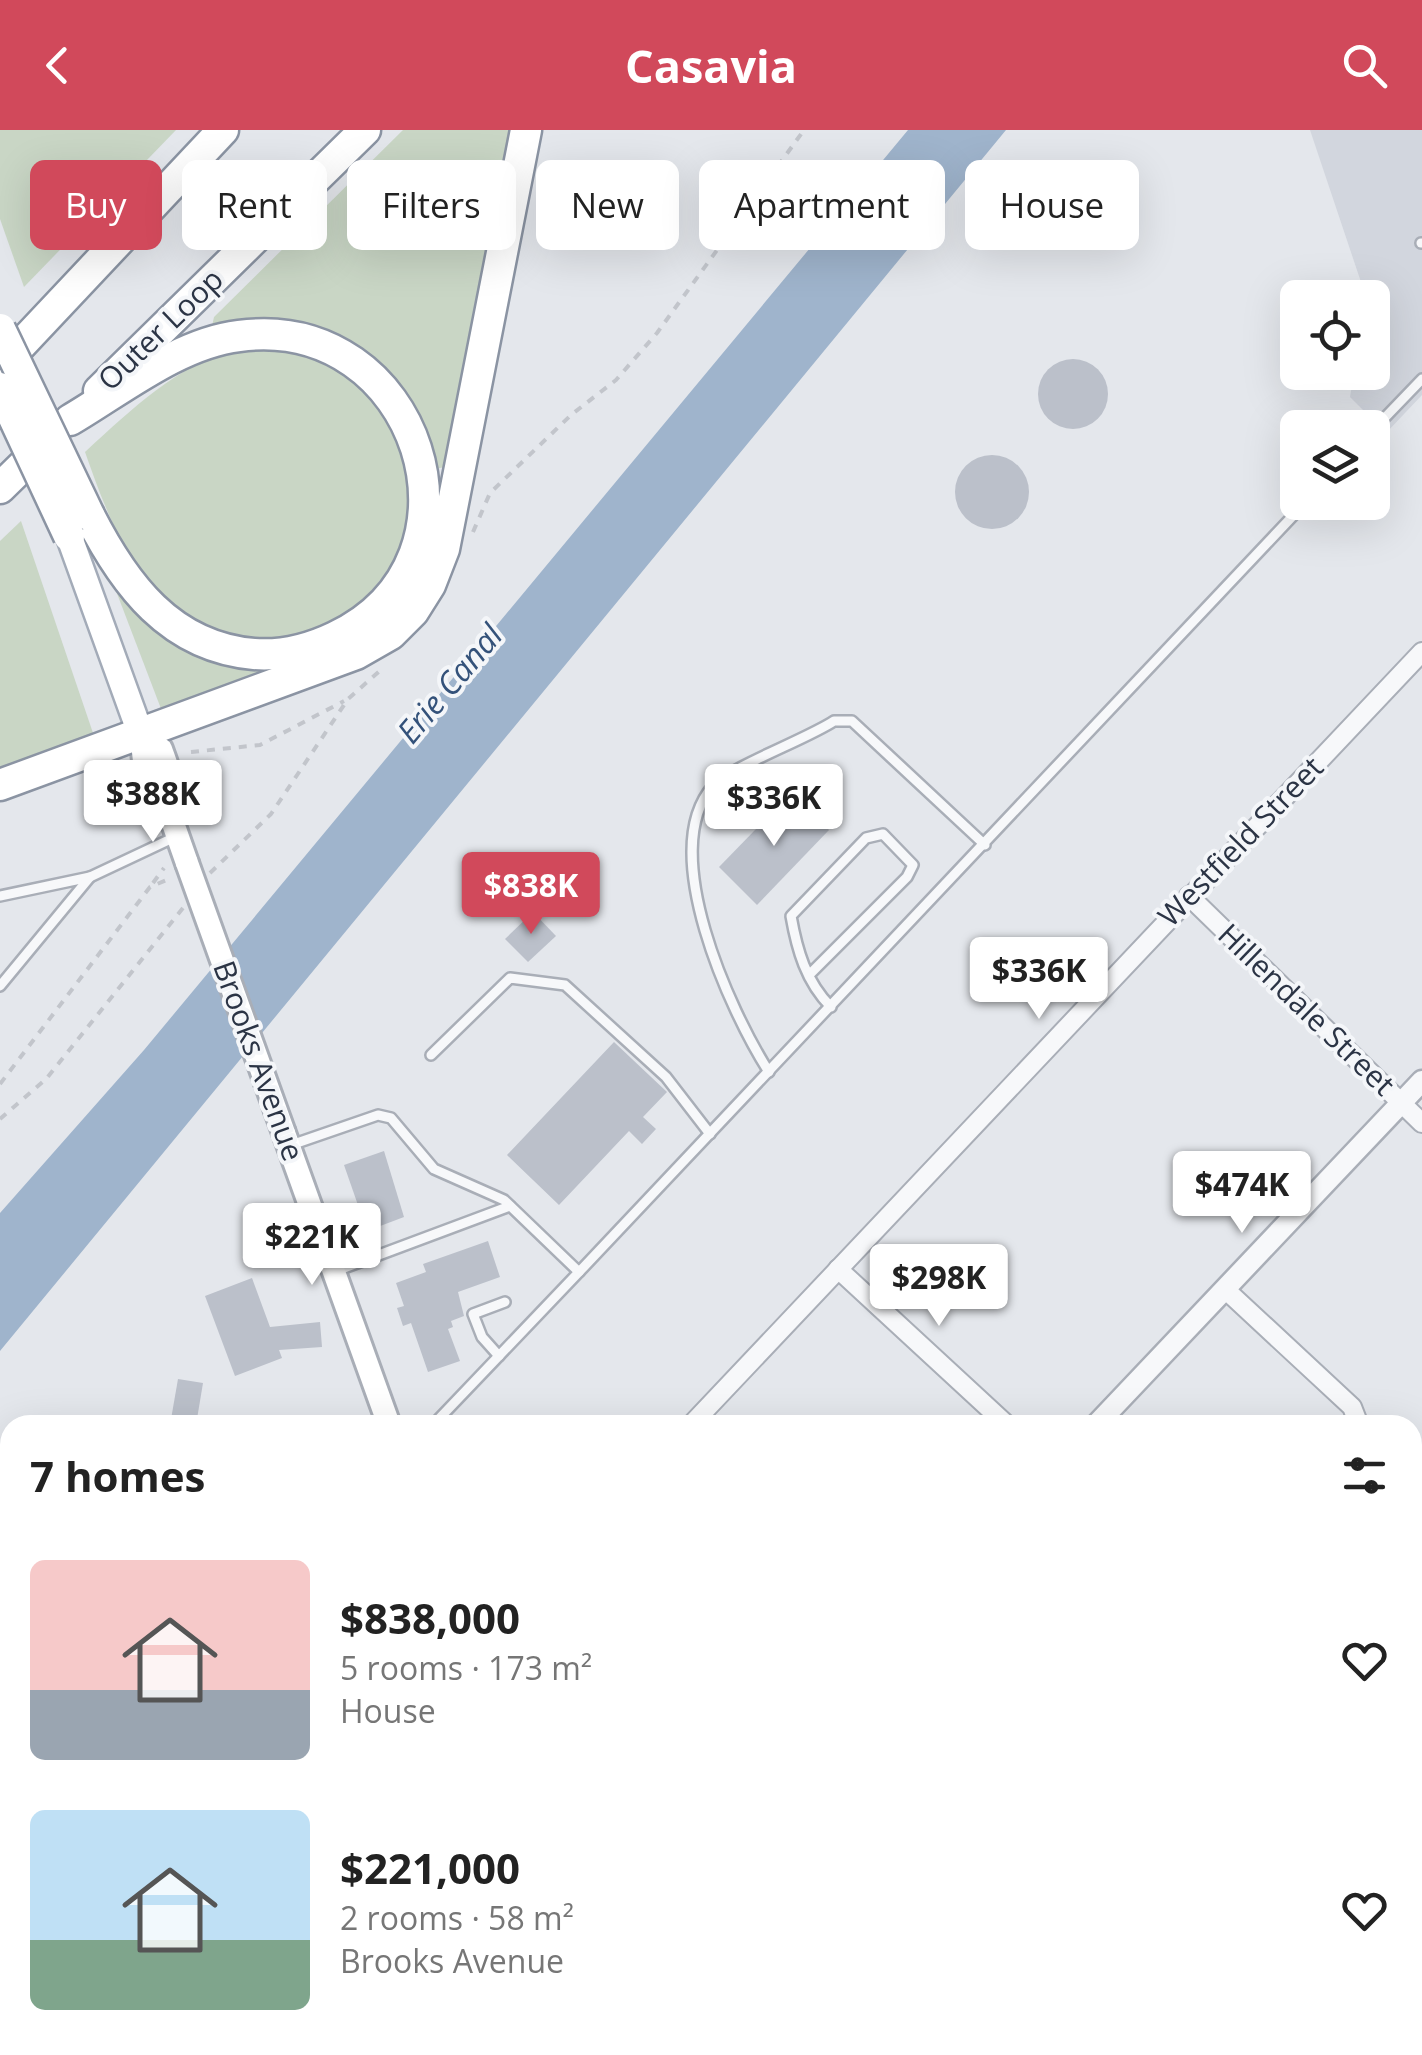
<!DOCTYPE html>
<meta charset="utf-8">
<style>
:root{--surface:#fff;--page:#f6f6f6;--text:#222;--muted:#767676;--accent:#d1495b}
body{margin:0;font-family:"Open Sans",sans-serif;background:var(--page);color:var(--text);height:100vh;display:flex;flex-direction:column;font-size:38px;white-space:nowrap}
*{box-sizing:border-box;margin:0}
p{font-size:32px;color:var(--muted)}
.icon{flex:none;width:55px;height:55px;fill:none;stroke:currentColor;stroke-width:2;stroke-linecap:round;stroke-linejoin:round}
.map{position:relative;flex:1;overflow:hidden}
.sheet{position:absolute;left:0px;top:1285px;width:1422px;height:640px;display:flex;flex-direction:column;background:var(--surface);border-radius:30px 30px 0 0;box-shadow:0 10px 40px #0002}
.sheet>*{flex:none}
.top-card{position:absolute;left:30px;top:30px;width:1362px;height:90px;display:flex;gap:20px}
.fabs{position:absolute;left:1280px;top:150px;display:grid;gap:20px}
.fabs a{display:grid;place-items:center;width:110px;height:110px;border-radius:15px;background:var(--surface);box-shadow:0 10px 40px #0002;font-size:50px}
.price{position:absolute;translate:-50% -85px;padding:0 22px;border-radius:10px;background:#fff;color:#222;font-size:32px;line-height:65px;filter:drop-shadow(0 2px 5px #0008)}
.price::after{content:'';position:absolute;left:50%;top:60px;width:30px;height:22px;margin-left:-15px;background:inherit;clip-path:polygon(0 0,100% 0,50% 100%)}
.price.active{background:var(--accent);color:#fff}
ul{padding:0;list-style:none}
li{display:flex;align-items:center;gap:30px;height:250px;padding:0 30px}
li span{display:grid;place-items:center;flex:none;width:280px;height:200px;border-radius:15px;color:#555}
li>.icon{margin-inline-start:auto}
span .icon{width:120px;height:120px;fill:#fffc;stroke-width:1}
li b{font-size:42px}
h2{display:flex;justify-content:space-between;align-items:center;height:120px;padding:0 30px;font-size:42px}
.tag{padding:0 35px;border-radius:15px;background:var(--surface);box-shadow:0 10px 40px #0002;font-size:35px;line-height:90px}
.tag.active{background:var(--accent);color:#fff}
header{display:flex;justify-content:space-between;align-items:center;height:130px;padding:0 30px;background:var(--accent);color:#fff;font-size:45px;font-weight:700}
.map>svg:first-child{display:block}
.built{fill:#d2d6de}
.green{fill:#c9d6c5}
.water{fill:#9fb4cc}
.building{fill:#bbc0ca}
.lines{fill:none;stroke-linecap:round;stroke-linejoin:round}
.service-casing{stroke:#a9aeb7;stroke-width:14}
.minor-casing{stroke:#a9aeb7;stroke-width:22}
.tertiary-casing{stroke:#a9aeb7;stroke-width:25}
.secondary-casing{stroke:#a9aeb7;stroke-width:28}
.primary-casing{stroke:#a3abb8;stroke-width:30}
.motorway-casing{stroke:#8b94a3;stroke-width:35}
.path{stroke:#c2c5cb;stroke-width:4;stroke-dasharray:8 8;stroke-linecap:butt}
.service{stroke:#f7f8fa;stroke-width:9}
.minor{stroke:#f7f8fa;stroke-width:18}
.tertiary{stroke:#f7f8fa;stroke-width:20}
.secondary{stroke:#fff;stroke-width:22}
.primary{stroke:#fff;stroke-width:25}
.motorway{stroke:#fff;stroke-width:30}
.secondary-bridge-casing{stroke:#a9aeb7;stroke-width:28;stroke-linecap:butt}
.motorway-bridge-casing{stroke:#8b94a3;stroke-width:35;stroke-linecap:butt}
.secondary-bridge{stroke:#fff;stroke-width:22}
.motorway-bridge{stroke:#fff;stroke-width:30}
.labels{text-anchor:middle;stroke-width:8;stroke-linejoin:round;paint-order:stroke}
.street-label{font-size:30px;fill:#2b3445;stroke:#f4f6f9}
.water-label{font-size:32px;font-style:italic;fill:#34527a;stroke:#f4f6f9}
</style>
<header><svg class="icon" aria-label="back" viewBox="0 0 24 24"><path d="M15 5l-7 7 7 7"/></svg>Casavia<svg class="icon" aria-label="search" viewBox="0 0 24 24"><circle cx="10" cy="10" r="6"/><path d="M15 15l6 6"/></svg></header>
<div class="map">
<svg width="1422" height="1925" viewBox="0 0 1422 1925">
<rect width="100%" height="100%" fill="#e4e7ec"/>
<!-- built -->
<g class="built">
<polygon points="1310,0 1422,0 1422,265 1386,303 1350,267 1354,243 1372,242 1372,168 1366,167"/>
<polygon points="10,1736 10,1915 266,1915 239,1925 0,1925 0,1742"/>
</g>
<!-- green -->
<g class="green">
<polygon points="0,0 176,0 24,157 0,89"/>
<path d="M403,0H514L445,337L435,339C418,240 318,163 218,200L212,196L214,187Z"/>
<path d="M238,215C306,218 316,219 367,264C500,381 313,601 168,474C126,437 103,373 85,322C136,275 173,240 238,215Z"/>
<polygon points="21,391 93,603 0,638 0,411"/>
<polygon points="113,453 266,532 268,548 163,584"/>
</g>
<!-- water -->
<polygon class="water" points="908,0 1006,0 0,1221 0,1083 144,920"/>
<!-- building -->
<g class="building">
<circle cx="1073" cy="264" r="35"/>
<circle cx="992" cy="362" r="37"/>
<polygon points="791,663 829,700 757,775 719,737"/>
<polygon points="533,782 556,806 528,832 505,809"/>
<polygon points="614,912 667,962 643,987 656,999 642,1014 629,1001 559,1075 507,1025"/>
<polygon points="384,1021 404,1087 367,1101 344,1035"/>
<polygon points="488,1111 500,1147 458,1162 464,1186 451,1191 453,1197 448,1199 460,1231 428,1242 411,1193 403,1196 397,1178 404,1176 396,1153 426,1142 423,1134"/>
<polygon points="252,1148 270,1197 320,1192 322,1217 279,1220 282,1228 235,1246 205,1166"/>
<polygon points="178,1249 203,1253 196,1295 170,1295"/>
</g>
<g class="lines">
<!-- service casing -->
<g class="service-casing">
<g id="service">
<polyline points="1421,113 1422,113"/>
<polyline points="1372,301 1422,249"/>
<polyline points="0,766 90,747 175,707"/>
<path d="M809,845L907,747L913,735L883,704L866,708L791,786C797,820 806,852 831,877"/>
<polyline points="0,856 90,747"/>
<polyline points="431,925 510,848 565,855 666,947 710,1004"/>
<path d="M769,942C730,881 656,720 713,656C730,637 807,609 834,591H852L985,715"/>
<polyline points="291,1015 378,985 391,988 434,1039 504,1070 579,1142 433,1295"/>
<polyline points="336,1141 510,1076"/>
<polyline points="579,1142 1306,372"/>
<polyline points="499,1226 482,1207 473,1184 505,1172"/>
</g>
</g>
<!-- minor casing -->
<g class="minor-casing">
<g id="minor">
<polyline points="1189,766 1422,993"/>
<polyline points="838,1139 1007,1295"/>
<polyline points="1226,1160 1352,1277 1359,1295"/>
<polyline points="691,1295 1422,522"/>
<polyline points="1412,1443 1422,1469"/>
<polyline points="862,1915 866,1925"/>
<polyline points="1102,1915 1105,1925"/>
<polyline points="1343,1915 1347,1925"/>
</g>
</g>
<!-- tertiary casing -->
<g class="tertiary-casing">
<g id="tertiary">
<polyline points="1096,1295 1422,951"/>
<polyline points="357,1925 384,1915"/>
</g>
</g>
<!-- secondary casing -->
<g class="secondary-casing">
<g id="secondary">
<polyline points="141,605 145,639 156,668 168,679 187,733"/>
<path d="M143,610L161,619C169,642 176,656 168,679"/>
<polyline points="284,1003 389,1295"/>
<polyline points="611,1915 615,1925"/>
</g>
</g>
<!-- primary casing -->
<g class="primary-casing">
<polyline id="primary" points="69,406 141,605"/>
</g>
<!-- motorway casing -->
<g class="motorway-casing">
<g id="motorway">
<polyline points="0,237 223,0"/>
<polyline points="99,261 365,0"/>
<path d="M70,290C121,260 179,213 239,206C419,182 499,429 335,507C310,519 281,526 254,524C170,517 124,454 89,385"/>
<polyline points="0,358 49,310"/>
<polyline points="0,655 356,524 391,504 413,482 430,455 444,419 526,0"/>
</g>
</g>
<!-- path -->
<g class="path">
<polyline points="473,402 490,363 571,285 616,250 657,203 804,0"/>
<polyline points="191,622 260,615 344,571"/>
<polyline points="210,743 271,684 348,569 383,538"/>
<polyline points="153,753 164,738"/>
<polyline points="0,954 150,757 169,749"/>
<polyline points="0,989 46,949 183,778"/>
</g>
<!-- service -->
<use href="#service" class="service"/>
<!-- minor -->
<use href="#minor" class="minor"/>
<!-- tertiary -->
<use href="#tertiary" class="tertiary"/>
<!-- secondary -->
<use href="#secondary" class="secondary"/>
<!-- primary -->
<use href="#primary" class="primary"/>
<!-- motorway -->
<use href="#motorway" class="motorway"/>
<!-- secondary-bridge casing -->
<g class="secondary-bridge-casing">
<polyline id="secondary-bridge" points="187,733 284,1003"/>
</g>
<!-- motorway-bridge casing -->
<g class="motorway-bridge-casing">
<g id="motorway-bridge">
<polyline points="0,199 89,385"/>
<polyline points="0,258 69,406"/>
</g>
</g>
<!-- secondary-bridge -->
<use href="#secondary-bridge" class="secondary-bridge"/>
<!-- motorway-bridge -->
<use href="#motorway-bridge" class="motorway-bridge"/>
</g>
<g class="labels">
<!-- street labels -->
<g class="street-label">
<text transform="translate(161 200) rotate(-44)" y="10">Outer Loop</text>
<text transform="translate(1241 712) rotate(-46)" y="10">Westfield Street</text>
<text transform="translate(1306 880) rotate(44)" y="10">Hillendale Street</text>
<text transform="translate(258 931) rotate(70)" y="10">Brooks Avenue</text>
</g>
<!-- water labels -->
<g class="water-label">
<text transform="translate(450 554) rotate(-50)" y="11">Erie Canal</text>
</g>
</g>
</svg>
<div class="fabs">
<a><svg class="icon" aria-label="locate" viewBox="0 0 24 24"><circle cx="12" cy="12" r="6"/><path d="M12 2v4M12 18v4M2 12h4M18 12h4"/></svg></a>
<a><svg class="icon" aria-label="layers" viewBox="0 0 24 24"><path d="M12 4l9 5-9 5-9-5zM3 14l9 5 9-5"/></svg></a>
</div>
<b class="price" style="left:153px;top:715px">$388K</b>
<b class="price" style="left:774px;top:719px">$336K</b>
<b class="price active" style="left:531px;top:807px">$838K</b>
<b class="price" style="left:1039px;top:892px">$336K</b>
<b class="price" style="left:1242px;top:1106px">$474K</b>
<b class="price" style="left:312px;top:1158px">$221K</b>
<b class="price" style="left:939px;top:1199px">$298K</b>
<div class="top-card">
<a class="tag active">Buy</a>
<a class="tag">Rent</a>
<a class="tag">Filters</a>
<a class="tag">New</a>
<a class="tag">Apartment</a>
<a class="tag">House</a>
</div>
<section class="sheet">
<h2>7 homes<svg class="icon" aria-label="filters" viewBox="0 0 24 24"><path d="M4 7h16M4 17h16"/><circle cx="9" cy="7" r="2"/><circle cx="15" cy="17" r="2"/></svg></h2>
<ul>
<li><span style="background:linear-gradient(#f6c9c9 65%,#9aa5b1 0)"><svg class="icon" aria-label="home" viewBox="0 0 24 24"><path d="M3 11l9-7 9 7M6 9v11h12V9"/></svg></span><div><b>$838,000</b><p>5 rooms · 173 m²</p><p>House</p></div><svg class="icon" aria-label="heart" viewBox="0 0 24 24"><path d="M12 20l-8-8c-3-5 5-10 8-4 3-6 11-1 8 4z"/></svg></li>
<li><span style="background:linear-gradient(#bfe0f5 65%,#7fa58c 0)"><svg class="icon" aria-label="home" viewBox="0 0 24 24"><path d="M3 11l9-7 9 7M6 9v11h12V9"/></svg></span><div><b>$221,000</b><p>2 rooms · 58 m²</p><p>Brooks Avenue</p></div><svg class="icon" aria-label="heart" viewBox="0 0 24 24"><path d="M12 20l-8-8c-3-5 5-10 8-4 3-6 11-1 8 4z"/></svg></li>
</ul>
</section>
</div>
